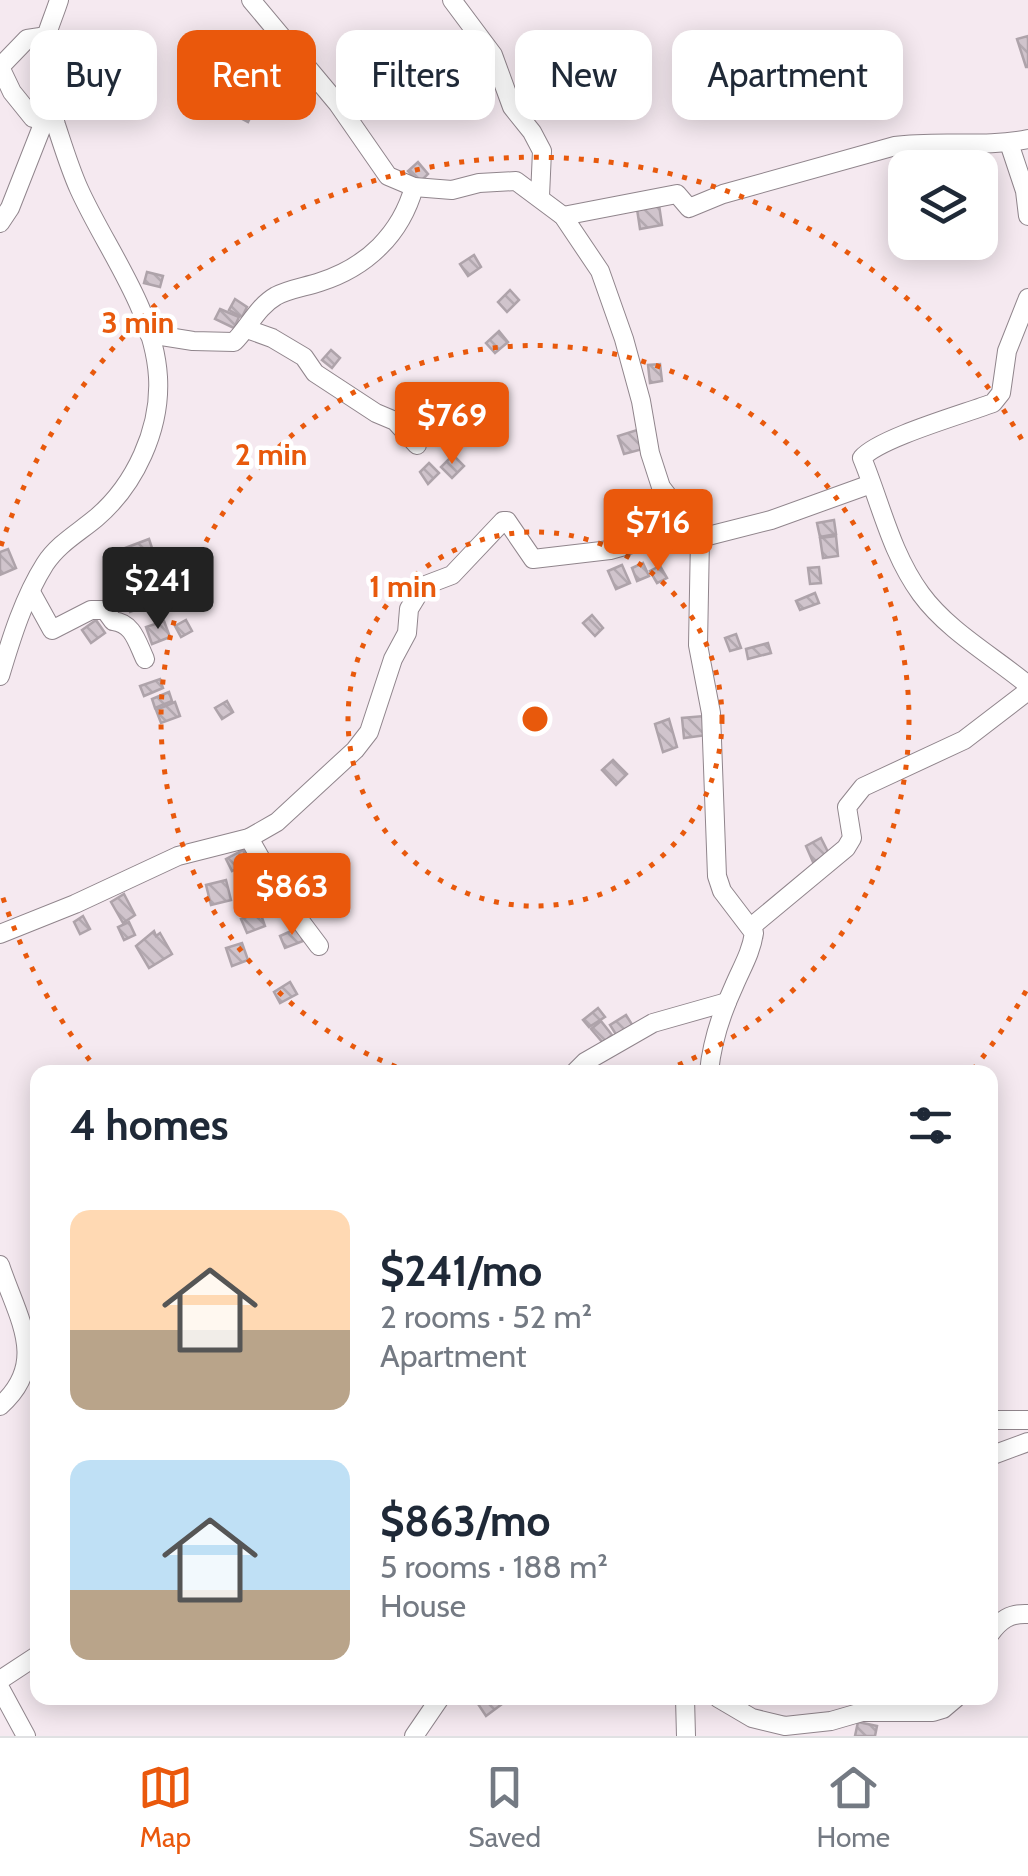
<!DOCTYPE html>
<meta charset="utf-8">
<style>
:root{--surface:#fff;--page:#f6f6f7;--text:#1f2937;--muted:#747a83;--line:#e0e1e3;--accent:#ea580c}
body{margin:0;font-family:Cabin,sans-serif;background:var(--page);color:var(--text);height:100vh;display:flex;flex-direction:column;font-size:38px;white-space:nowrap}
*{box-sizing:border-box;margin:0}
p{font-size:32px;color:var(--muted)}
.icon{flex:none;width:55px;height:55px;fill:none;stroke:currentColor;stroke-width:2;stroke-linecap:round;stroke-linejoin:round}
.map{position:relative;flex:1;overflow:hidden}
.sheet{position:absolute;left:30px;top:1065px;width:968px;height:640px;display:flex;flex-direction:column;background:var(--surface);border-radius:20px;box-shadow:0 5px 25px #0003}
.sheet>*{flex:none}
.hud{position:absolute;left:30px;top:30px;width:970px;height:90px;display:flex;gap:20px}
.controls{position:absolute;left:888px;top:150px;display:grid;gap:20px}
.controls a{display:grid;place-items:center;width:110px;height:110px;border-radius:20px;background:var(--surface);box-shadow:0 5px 25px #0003;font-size:50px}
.price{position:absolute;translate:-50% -85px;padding:0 22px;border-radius:10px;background:var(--accent);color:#fff;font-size:32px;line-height:65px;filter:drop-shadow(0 2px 5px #0008)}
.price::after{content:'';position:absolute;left:50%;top:60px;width:30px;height:22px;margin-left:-15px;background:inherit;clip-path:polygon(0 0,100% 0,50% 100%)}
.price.current{background:#222;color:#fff}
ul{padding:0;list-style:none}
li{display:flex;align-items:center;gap:30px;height:250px;padding:0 40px}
li span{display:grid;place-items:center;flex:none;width:280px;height:200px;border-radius:20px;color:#555}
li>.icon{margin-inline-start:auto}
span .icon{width:120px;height:120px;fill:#fffc;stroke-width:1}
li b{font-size:42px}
h2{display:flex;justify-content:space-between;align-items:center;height:120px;padding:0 40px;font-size:42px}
.pill{padding:0 35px;border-radius:20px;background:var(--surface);box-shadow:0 5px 25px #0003;font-size:35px;line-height:90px}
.pill.current{background:var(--accent);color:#fff}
.menu{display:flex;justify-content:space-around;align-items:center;height:140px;border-top:2px solid var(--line);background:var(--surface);font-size:28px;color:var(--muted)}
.menu a{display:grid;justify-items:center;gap:5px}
.menu .current{color:var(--accent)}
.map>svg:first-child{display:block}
.building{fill:url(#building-back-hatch);stroke:#aea3aa;stroke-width:2.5}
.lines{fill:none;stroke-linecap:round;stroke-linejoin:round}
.minor-casing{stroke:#90858c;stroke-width:20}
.minor{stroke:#fff;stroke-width:18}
.ring{fill:none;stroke:#e8590c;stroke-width:5;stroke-dasharray:5 10}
.centre{fill:#e8590c;stroke:#fff;stroke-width:5}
.ring-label{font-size:30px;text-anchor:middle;font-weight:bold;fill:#e8590c;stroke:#fff;stroke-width:9;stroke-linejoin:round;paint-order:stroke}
</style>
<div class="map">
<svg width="1028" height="1736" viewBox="0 0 1028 1736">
<defs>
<pattern id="building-back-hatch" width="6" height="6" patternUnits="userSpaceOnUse" patternTransform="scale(2.5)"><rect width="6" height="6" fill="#d0c4cc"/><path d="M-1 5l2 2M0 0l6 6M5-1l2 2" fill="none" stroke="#b3a9b0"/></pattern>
</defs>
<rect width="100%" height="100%" fill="#f5e9f0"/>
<!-- building -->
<g class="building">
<polygon points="1028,36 1028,67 1026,67 1017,39"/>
<polygon points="111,55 125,61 120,73 106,67"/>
<polygon points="235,105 252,114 248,122 231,113"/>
<polygon points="418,162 428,174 419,183 408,171"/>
<polygon points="659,205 662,225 640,229 637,209"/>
<polygon points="474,255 481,267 468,276 460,264"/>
<polygon points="147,272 163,276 160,287 144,283"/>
<polygon points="510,290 519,300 507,312 498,302"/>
<polygon points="235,299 247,307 242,317 229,310"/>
<polygon points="220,309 239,317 234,328 215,319"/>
<polygon points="499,331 508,342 495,353 486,343"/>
<polygon points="331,350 340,358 332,368 322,360"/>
<polygon points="660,364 662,381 650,383 648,365"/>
<polygon points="637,430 643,449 624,454 618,436"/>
<polygon points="453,455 464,466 452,478 441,467"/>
<polygon points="429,463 439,473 428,484 420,472"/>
<polygon points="834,520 836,534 820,537 817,523"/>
<polygon points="836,536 838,556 823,558 820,538"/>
<polygon points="149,539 152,548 128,557 125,548"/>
<polygon points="8,549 16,568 0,575 0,552"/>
<polygon points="154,551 157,569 144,571 141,554"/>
<polygon points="643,563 649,576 637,581 632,568"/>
<polygon points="622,565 630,583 616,589 608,571"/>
<polygon points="660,566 667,578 657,583 650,571"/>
<polygon points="819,567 821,583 810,584 808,568"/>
<polygon points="142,589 147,606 130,612 125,595"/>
<polygon points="815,593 819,603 800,610 796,601"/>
<polygon points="592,615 603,628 595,636 583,623"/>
<polygon points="96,620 105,633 91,643 82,630"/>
<polygon points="186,620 192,631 181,637 175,626"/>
<polygon points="164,621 170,637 152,644 146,627"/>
<polygon points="736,634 741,648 730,651 725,638"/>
<polygon points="768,643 771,653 748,659 746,649"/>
<polygon points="160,679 163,688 144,696 140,686"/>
<polygon points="169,692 172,701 155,708 152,699"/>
<polygon points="227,701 233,712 222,719 215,708"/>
<polygon points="175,702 180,716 161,723 156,710"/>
<polygon points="704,716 707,735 684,738 682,718"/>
<polygon points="669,719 677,747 663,752 655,724"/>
<polygon points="613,760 627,774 616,785 602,770"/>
<polygon points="821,838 829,854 813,862 806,846"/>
<polygon points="243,850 250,862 232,871 226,859"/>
<polygon points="226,880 231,900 211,905 206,885"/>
<polygon points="124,894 135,915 123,923 111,902"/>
<polygon points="260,912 265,926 247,933 241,919"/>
<polygon points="83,916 90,929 80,934 74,922"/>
<polygon points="129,922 135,935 124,940 118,927"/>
<polygon points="298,928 303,941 285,948 280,936"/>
<polygon points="154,931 156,936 160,933 172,954 149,968 136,946"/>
<polygon points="242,943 248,960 232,966 226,948"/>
<polygon points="290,982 297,994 280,1003 274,992"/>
<polygon points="598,1008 605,1017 589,1027 583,1020"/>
<polygon points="626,1015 633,1026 617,1036 610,1025"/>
<polygon points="601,1021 612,1035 603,1043 591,1029"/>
<polygon points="481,1698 497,1698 502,1704 486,1716 476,1701"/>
<polygon points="858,1722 877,1726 875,1736 855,1736"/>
</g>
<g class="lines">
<!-- minor casing -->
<g class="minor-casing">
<g id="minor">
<path d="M251,0L338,104L388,176L414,187L452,190L479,183L516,181L563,216L600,271L624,339L641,401L650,453L661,487L700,538L698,645L711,713L717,876L722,891L754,933C751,953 742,967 734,986C721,1014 712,1041 709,1072"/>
<polyline points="452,0 493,55 512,107 532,132 542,151 540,196"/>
<polyline points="0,67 12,92 33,118 45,119"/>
<polyline points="0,67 27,39 47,36"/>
<polyline points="1009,143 1025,191 1028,216"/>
<path d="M563,216L677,194L689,208L723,194L895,146C939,140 984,148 1028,139"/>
<polyline points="0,223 10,208 45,119 53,116"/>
<path d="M1028,298L1007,351L1001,393L993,403C964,414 879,438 862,458C881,504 891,553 921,594C948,631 993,656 1028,685"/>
<polyline points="247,329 272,338 304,357 315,373 376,413 395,421 417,445"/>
<path d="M149,334L193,341L234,342C249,327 257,307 276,296C289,289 305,287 320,282C367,267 401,234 414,187"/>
<polyline points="700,538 771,520 871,484"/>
<path d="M31,592L52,630L91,610H105L113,621C133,623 137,642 145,659"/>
<path d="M0,676C11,639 24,597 45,564C58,544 78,533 96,518C135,485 161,429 158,377C154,309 106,249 79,189C70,169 63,146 56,125C50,104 41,81 42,58C43,39 53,19 59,0"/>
<polyline points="249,838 283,898 319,946"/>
<polyline points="751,927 846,848 852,838 847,807 863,787 964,740 1028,691"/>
<polyline points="0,934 75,904 178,856 249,838 277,822 355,750 369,732 393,659 407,633 409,609 423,586 452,575 503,521 507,521 533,559 610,550 635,543 647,532 685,520"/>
<polyline points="575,1072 585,1062 653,1023 727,1002"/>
<path d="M0,1265C17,1317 50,1362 0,1406"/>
<polyline points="990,1420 1028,1420"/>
<polyline points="990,1456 1028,1442"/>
<path d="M990,1634C1000,1620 1010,1613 1028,1614"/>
<polyline points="0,1680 38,1655"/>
<polyline points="0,1688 26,1736"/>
<polyline points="685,1698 686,1736"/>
<polyline points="718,1698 752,1718 785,1726 831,1721 862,1712 933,1712 943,1709 956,1698"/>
<polyline points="414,1736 440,1698"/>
</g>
</g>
<!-- minor -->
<use href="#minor" class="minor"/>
</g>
<!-- distance rings -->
<g class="ring">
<circle cx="535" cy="719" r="187"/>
<path d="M410 1072A374 374 0 1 1 660 1072"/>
<path d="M1026 991A561 561 0 0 1 971 1072M99 1072A561 561 0 0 1 1 892M1 546A561 561 0 0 1 1026 447"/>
</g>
<circle cx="535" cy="719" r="15" class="centre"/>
<g class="ring-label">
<text x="138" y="333">3 min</text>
<text x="271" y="465">2 min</text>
<text x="403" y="597">1 min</text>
</g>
</svg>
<div class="controls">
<a><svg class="icon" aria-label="layers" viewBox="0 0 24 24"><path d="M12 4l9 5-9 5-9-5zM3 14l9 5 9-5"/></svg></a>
</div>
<b class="price" style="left:452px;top:467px">$769</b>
<b class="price" style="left:658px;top:574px">$716</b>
<b class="price current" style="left:158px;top:632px">$241</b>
<b class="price" style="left:292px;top:938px">$863</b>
<div class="hud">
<a class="pill">Buy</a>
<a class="pill current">Rent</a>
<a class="pill">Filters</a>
<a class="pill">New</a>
<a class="pill">Apartment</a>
</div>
<section class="sheet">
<h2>4 homes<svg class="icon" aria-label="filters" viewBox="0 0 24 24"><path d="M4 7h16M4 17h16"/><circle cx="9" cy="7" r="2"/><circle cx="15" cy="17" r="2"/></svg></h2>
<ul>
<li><span style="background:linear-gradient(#ffd9b3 60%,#b9a48a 0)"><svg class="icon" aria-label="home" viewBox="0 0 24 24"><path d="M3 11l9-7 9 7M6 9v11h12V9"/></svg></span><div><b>$241/mo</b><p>2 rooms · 52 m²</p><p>Apartment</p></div></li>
<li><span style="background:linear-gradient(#bfe0f5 65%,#b9a48a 0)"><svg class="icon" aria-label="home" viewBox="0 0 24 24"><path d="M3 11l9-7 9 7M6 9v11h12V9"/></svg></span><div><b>$863/mo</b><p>5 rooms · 188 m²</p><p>House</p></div></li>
</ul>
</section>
</div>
<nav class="menu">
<a class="current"><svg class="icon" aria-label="map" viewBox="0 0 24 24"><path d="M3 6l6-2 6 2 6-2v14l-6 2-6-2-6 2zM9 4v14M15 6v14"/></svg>Map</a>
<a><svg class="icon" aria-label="saved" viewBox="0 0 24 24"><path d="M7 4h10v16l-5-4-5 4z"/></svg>Saved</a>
<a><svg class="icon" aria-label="home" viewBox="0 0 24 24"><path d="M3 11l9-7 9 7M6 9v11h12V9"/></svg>Home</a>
</nav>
